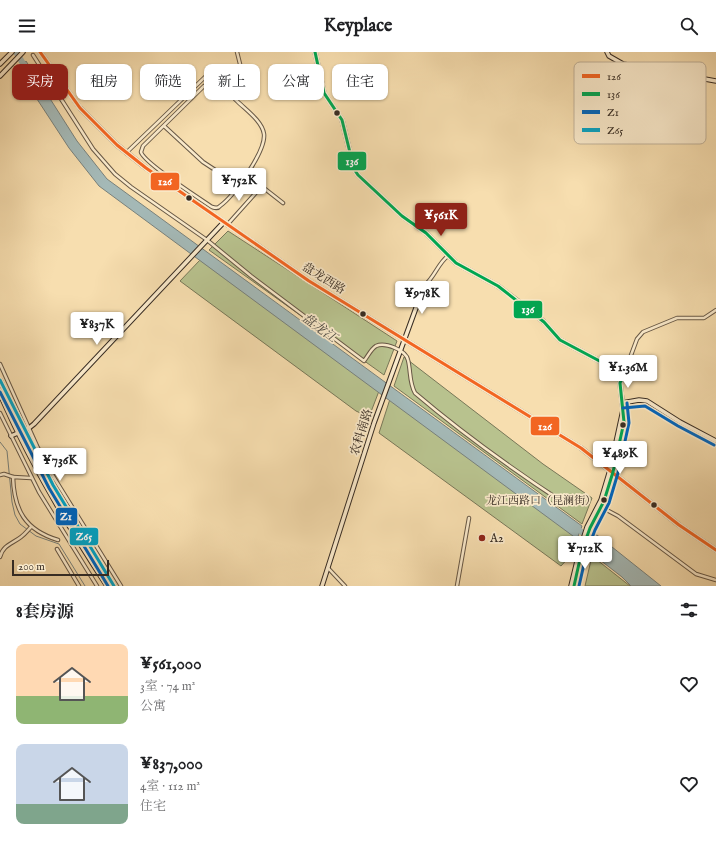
<!DOCTYPE html>
<html lang="zh">
<meta charset="utf-8">
<style>
:root{--surface:#fff;--page:#f2f2f2;--text:#202124;--muted:#757577;--accent:#8f2418}
body{margin:0;font-family:"IM FELL English","Noto Serif SC",serif;background:var(--page);color:var(--text);height:100vh;display:flex;flex-direction:column;font-size:15px;white-space:nowrap}
*{box-sizing:border-box;margin:0}
p{font-size:13px;color:var(--muted)}
.icon{flex:none;width:22px;height:22px;fill:none;stroke:currentColor;stroke-width:2;stroke-linecap:round;stroke-linejoin:round}
.map{position:relative;height:534px;overflow:hidden}
.panel{display:flex;flex-direction:column;background:var(--surface);flex:1}
.panel>*{flex:none}
.banner{position:absolute;left:12px;top:12px;width:400px;height:36px;display:flex;gap:8px}
.scale{position:absolute;left:12px;bottom:10px;width:97px;box-sizing:border-box;padding-left:4px;border:2px solid #372c23;border-top:0;font-size:11px;line-height:14px;white-space:nowrap;color:#372c23;-webkit-text-stroke:3px #faeacb;paint-order:stroke}
.price{position:absolute;translate:-50% -34px;padding:0 9px;border-radius:4px;background:#fff;color:#222;font-size:13px;line-height:26px;filter:drop-shadow(0 1px 2px #0008)}
.price::after{content:'';position:absolute;left:50%;top:24px;width:12px;height:9px;margin-left:-6px;background:inherit;clip-path:polygon(0 0,100% 0,50% 100%)}
.price.on{background:var(--accent);color:#fff}
ul{padding:0;list-style:none}
li{display:flex;align-items:center;gap:12px;height:100px;padding:0 16px}
li span{display:grid;place-items:center;flex:none;width:112px;height:80px;border-radius:8px;color:#555}
li>.icon{margin-inline-start:auto}
span .icon{width:48px;height:48px;fill:#fffc;stroke-width:1}
li b{font-size:17px}
h2{display:flex;justify-content:space-between;align-items:center;height:48px;padding:0 16px;font-size:17px}
.pill{padding:0 14px;border-radius:8px;background:var(--surface);box-shadow:0 1px 3px #0004;font-size:14px;line-height:36px}
.pill.on{background:var(--accent);color:#fff}
header{display:flex;justify-content:space-between;align-items:center;height:52px;padding:0 16px;background:var(--surface);font-size:18px;font-weight:700}
.map>svg:first-child{display:block}
.green{fill:#b8c28e;stroke:#787758}
.water{fill:#a4b9b7;stroke:#78817c}
.lines{fill:none;stroke-linecap:round;stroke-linejoin:round}
.stream{stroke:#78817c;stroke-width:1}
.river{stroke:#a4b9b7;stroke-width:6}
.street-casing{stroke:#675846;stroke-width:4.5}
.secondary-casing{stroke:#372c23;stroke-width:5.5}
.street{stroke:#faeacb;stroke-width:2.5}
.secondary{stroke:#faeacb;stroke-width:3.5}
.bus-1-casing{stroke:#faeacb;stroke-width:6}
.bus-2-casing{stroke:#faeacb;stroke-width:6}
.bus-3-casing{stroke:#faeacb;stroke-width:6}
.bus-4-casing{stroke:#faeacb;stroke-width:6}
.bus-1{stroke:#f26522;stroke-width:3}
.bus-2{stroke:#00a651;stroke-width:3}
.bus-3{stroke:#0065bd;stroke-width:3}
.bus-4{stroke:#03a3c5;stroke-width:3}
.bus-dot{fill:#372c23;stroke:#faeacb;stroke-width:1.5}
.poi-dot{fill:#8f2418;stroke:#faeacb;stroke-width:1.5}
.labels{text-anchor:middle;stroke-width:3.5;stroke-linejoin:round;paint-order:stroke}
.bus-label{font-size:11px;fill:#372c23;stroke:#faeacb;text-anchor:end}
.street-label{font-size:12px;fill:#372c23;stroke:#faeacb}
.poi-label{font-size:12px;fill:#372c23;stroke:#faeacb;text-anchor:start}
.water-label{font-size:13px;font-style:italic;fill:#524f48;stroke:#faeacb}
.key{fill:#faeacb;stroke:#c0b199;stroke-width:1}
.key-label{font-size:11px;fill:#372c23}
.line-badge{stroke:#faeacb;stroke-width:1.5}
.badge-label{font-size:11px;text-anchor:middle;font-weight:bold;fill:#fff}
</style>
<header><svg class="icon" aria-label="menu" viewBox="0 0 24 24"><path d="M4 6h16M4 12h16M4 18h16"/></svg>Keyplace<svg class="icon" aria-label="search" viewBox="0 0 24 24"><circle cx="10" cy="10" r="6"/><path d="M15 15l6 6"/></svg></header>
<div class="map">
<svg width="716" height="534" viewBox="0 0 716 534">
<rect width="100%" height="100%" fill="#f7deaf"/>
<filter id="stains"><feTurbulence type="fractalNoise" baseFrequency=".005" numOctaves="4"/><feColorMatrix values="0 0 0 0 .2 0 0 0 0 .09 0 0 0 0 .02 0 0 0 .5 -.17"/></filter>
<radialGradient id="worn" r=".72"><stop offset=".6" stop-color="#630" stop-opacity="0"/><stop offset="1" stop-color="#630" stop-opacity=".3"/></radialGradient>
<!-- green -->
<g class="green">
<polygon points="228,179 397,289 384,323 209,198"/>
<polygon points="200,208 379,339 369,365 356,359 180,229"/>
<polygon points="404,305 543,412 592,446 582,472 394,334"/>
<polygon points="390,347 579,486 571,503 561,514 379,381"/>
<polygon points="592,504 630,534 585,534"/>
</g>
<!-- water -->
<g class="water">
<polygon points="26,9 77,89 107,127 582,474 577,487 99,134 69,96 18,18"/>
<polygon points="594,483 597,483 661,534 631,534 622,525 591,501 589,497"/>
</g>
<g class="lines">
<!-- stream -->
<polyline class="stream" points="0,390 7,399 12,450 15,463 20,472 36,484 59,492 85,534"/>
<!-- river -->
<g class="river">
<polyline points="16,0 27,18"/>
<polyline points="574,474 597,492"/>
</g>
<!-- street casing -->
<g class="street-casing">
<g id="street">
<polyline points="237,0 240,12"/>
<path d="M33,3L93,97L115,122L131,135L207,188L251,224L364,309C368,304 371,297 376,294C385,290 406,298 408,308C411,320 409,330 415,341C462,381 512,417 564,451"/>
<path d="M210,31C222,31 229,42 237,49C246,58 262,69 264,82C266,99 234,144 220,154C218,157 215,156 212,155C200,147 143,110 141,100L143,94L204,34Z"/>
<polyline points="164,74 203,110 238,133"/>
<polyline points="126,101 205,25"/>
<polyline points="246,122 283,151"/>
<polyline points="227,173 261,135"/>
<path d="M424,234C435,225 438,211 448,204"/>
<polyline points="0,312 37,394 53,424 121,534"/>
<polyline points="624,322 637,287 643,280 677,266 704,266 716,258"/>
<polyline points="0,361 39,440 97,534"/>
<polyline points="0,423 4,422 13,425"/>
<path d="M31,426L13,425C14,458 25,478 58,488"/>
<polyline points="601,455 618,464 696,522 716,528"/>
<polyline points="57,497 79,534"/>
<path d="M0,505C3,493 12,492 21,485C25,482 28,478 31,475"/>
<polyline points="328,516 345,534"/>
<polyline points="457,534 469,466"/>
</g>
</g>
<!-- secondary casing -->
<g class="secondary-casing">
<g id="secondary">
<polyline points="40,0 80,56 117,93 146,116 309,229 581,396 679,473 716,498"/>
<polyline points="315,0 324,41 342,68 354,117 358,123 402,164 426,181 456,211 498,234 523,253 544,270 560,288 624,322 620,331 623,358 610,418 601,448 587,475 580,497 571,534"/>
<polyline points="607,0 609,4 623,12 716,29"/>
<polyline points="0,12 12,0"/>
<polyline points="0,24 23,0"/>
<path d="M0,328C33,400 71,468 114,534"/>
<path d="M0,342C29,409 67,473 107,534"/>
<polyline points="622,351 639,348 647,349 680,370 716,389"/>
<polyline points="11,384 29,376 34,372 223,171"/>
<polyline points="322,534 374,371 424,234"/>
<polyline points="574,534 582,498 590,476 604,449 613,420 624,370 622,365"/>
</g>
</g>
<!-- street -->
<use href="#street" class="street"/>
<!-- secondary -->
<use href="#secondary" class="secondary"/>
<!-- bus-1 casing -->
<g class="bus-1-casing">
<polyline id="bus-1" points="40,0 80,56 117,93 146,116 309,229 581,396 679,473 716,498"/>
</g>
<!-- bus-2 casing -->
<g class="bus-2-casing">
<g id="bus-2">
<polyline points="315,0 324,41 342,68 354,117 358,123 402,164 426,181 456,211 498,234 544,270 560,288 624,322"/>
<polyline points="574,534 582,498 590,476 604,449 613,420 624,370 620,331 624,322"/>
</g>
</g>
<!-- bus-3 casing -->
<g class="bus-3-casing">
<g id="bus-3">
<polyline points="0,340 49,436 108,534"/>
<polyline points="623,356 645,354 678,374 714,393"/>
<polyline points="579,534 587,499 595,478 609,451 618,421 629,371 627,351"/>
</g>
</g>
<!-- bus-4 casing -->
<g class="bus-4-casing">
<polyline id="bus-4" points="0,328 53,433 114,534"/>
</g>
<!-- bus-1 -->
<use href="#bus-1" class="bus-1"/>
<!-- bus-2 -->
<use href="#bus-2" class="bus-2"/>
<!-- bus-3 -->
<use href="#bus-3" class="bus-3"/>
<!-- bus-4 -->
<use href="#bus-4" class="bus-4"/>
</g>
<!-- markers -->
<g class="bus-dot">
<circle cx="337" cy="61" r="3.5"/>
<circle cx="189" cy="146" r="3.5"/>
<circle cx="363" cy="262" r="3.5"/>
<circle cx="623" cy="373" r="3.5"/>
<circle cx="604" cy="448" r="3.5"/>
<circle cx="654" cy="453" r="3.5"/>
</g>
<circle class="poi-dot" cx="482" cy="486" r="4"/>
<g class="labels">
<!-- bus labels -->
<g class="bus-label">
<text x="596" y="452">龙江西路口（昆澜街）</text>
</g>
<!-- street labels -->
<g class="street-label">
<text transform="translate(324 226) rotate(32)" y="4">盘龙西路</text>
<text transform="translate(361 380) rotate(-72)" y="4">农科南路</text>
</g>
<!-- poi labels -->
<g class="poi-label">
<text x="490" y="490">A2</text>
</g>
<!-- water labels -->
<g class="water-label">
<text transform="translate(320 275) rotate(36)" y="5">盘龙江</text>
</g>
</g>
<!-- legend -->
<rect x="574" y="10" width="132" height="82" rx="6" class="key"/>
<rect x="582" y="22" width="18" height="4" fill="#f26522"/>
<rect x="582" y="40" width="18" height="4" fill="#00a651"/>
<rect x="582" y="58" width="18" height="4" fill="#0065bd"/>
<rect x="582" y="76" width="18" height="4" fill="#03a3c5"/>
<g class="key-label">
<text x="607" y="28">126</text>
<text x="607" y="46">136</text>
<text x="607" y="64">Z1</text>
<text x="607" y="82">Z65</text>
</g>
<g class="line-badge">
<rect x="337" y="99" width="30" height="20" rx="4" fill="#00a651"/>
<rect x="150" y="120" width="30" height="19" rx="4" fill="#f26522"/>
<rect x="513" y="248" width="30" height="19" rx="4" fill="#00a651"/>
<rect x="530" y="364" width="30" height="20" rx="4" fill="#f26522"/>
<rect x="55" y="455" width="23" height="19" rx="4" fill="#0065bd"/>
<rect x="69" y="475" width="30" height="19" rx="4" fill="#03a3c5"/>
</g>
<g class="badge-label">
<text x="352" y="113">136</text>
<text x="165" y="133">126</text>
<text x="528" y="261">136</text>
<text x="545" y="378">126</text>
<text x="66" y="468">Z1</text>
<text x="84" y="488">Z65</text>
</g>
<rect width="100%" height="100%" filter="url(#stains)"/>
<rect width="100%" height="100%" fill="url(#worn)"/>
</svg>
<div class="scale">200 m</div>
<b class="price" style="left:239px;top:150px">¥752K</b>
<b class="price on" style="left:441px;top:185px">¥561K</b>
<b class="price" style="left:422px;top:263px">¥978K</b>
<b class="price" style="left:97px;top:294px">¥837K</b>
<b class="price" style="left:628px;top:337px">¥1.36M</b>
<b class="price" style="left:620px;top:423px">¥489K</b>
<b class="price" style="left:60px;top:430px">¥736K</b>
<b class="price" style="left:585px;top:518px">¥712K</b>
<div class="banner">
<a class="pill on">买房</a>
<a class="pill">租房</a>
<a class="pill">筛选</a>
<a class="pill">新上</a>
<a class="pill">公寓</a>
<a class="pill">住宅</a>
</div>
</div>
<section class="panel">
<h2>8套房源<svg class="icon" aria-label="filters" viewBox="0 0 24 24"><path d="M4 7h16M4 17h16"/><circle cx="9" cy="7" r="2"/><circle cx="15" cy="17" r="2"/></svg></h2>
<ul>
<li><span style="background:linear-gradient(#ffd9b3 65%,#8fb573 0)"><svg class="icon" aria-label="home" viewBox="0 0 24 24"><path d="M3 11l9-7 9 7M6 9v11h12V9"/></svg></span><div><b>¥561,000</b><p>3室 · 74 m²</p><p>公寓</p></div><svg class="icon" aria-label="heart" viewBox="0 0 24 24"><path d="M12 20l-8-8c-3-5 5-10 8-4 3-6 11-1 8 4z"/></svg></li>
<li><span style="background:linear-gradient(#c9d6e8 75%,#7fa58c 0)"><svg class="icon" aria-label="home" viewBox="0 0 24 24"><path d="M3 11l9-7 9 7M6 9v11h12V9"/></svg></span><div><b>¥837,000</b><p>4室 · 112 m²</p><p>住宅</p></div><svg class="icon" aria-label="heart" viewBox="0 0 24 24"><path d="M12 20l-8-8c-3-5 5-10 8-4 3-6 11-1 8 4z"/></svg></li>
</ul>
</section>
